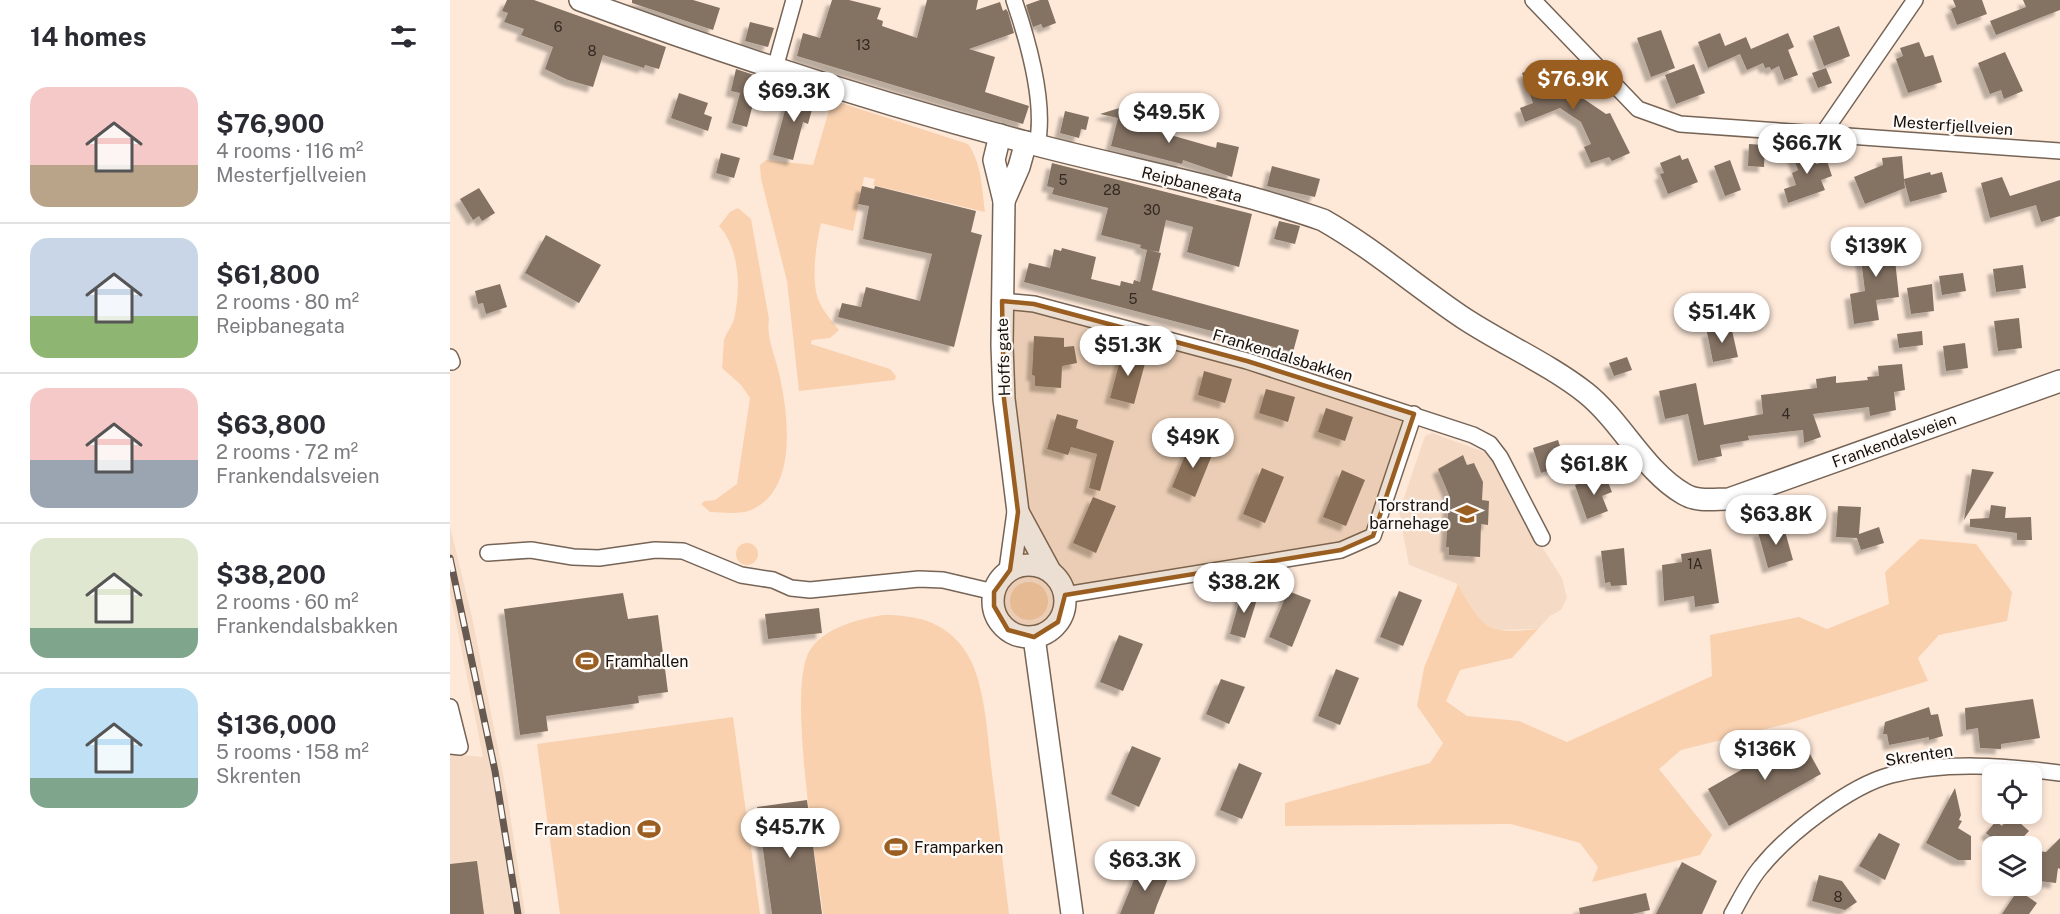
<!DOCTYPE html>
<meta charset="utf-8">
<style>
:root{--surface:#fff;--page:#f2f2f3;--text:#2b2b33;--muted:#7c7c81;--line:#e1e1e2;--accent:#9b5e21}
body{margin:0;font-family:"Public Sans",sans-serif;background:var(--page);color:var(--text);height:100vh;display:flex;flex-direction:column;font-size:22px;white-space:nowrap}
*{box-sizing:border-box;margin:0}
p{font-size:20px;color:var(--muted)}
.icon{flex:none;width:33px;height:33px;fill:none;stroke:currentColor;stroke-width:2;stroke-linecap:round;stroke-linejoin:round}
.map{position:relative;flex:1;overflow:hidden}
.panel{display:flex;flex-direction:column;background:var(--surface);width:450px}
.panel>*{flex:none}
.buttons{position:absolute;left:1532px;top:764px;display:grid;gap:12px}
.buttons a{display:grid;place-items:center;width:60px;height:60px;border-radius:12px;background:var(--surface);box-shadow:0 3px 9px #0003;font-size:30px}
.price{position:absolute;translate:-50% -51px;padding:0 14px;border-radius:21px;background:#fff;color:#222;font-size:20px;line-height:39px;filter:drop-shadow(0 2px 3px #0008)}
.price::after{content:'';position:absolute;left:50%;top:36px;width:18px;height:14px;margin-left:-9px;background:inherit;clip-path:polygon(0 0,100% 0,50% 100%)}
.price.selected{background:var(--accent);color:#fff}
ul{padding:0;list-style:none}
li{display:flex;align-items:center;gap:18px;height:150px;padding:0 30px}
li+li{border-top:2px solid var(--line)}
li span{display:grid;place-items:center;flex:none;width:168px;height:120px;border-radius:18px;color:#555}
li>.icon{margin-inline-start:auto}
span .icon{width:72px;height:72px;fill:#fffc;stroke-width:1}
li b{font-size:26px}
h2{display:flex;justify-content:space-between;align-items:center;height:72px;padding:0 30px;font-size:26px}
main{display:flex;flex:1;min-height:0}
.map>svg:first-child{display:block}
.built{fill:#f5dbc6}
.green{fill:#f9d1af}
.building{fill:#847264;filter:url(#shadow)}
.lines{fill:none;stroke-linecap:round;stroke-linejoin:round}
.minor-casing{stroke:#766456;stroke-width:18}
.secondary-casing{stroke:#766456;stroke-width:24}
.minor{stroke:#fff;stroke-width:15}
.secondary{stroke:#fff;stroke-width:21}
.rail-casing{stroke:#655951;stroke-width:7}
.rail{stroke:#fefaf7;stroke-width:4.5;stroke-dasharray:14;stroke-linecap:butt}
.marked{fill:#9b5e21;fill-opacity:0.2;stroke:#9b5e21;stroke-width:4.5;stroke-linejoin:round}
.labels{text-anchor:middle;stroke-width:4.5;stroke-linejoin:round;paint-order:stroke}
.number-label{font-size:14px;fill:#332922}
.street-label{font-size:16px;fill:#18110c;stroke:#fefaf7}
.poi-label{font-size:16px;fill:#18110c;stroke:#fefaf7;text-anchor:end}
</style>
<main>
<section class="panel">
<h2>14 homes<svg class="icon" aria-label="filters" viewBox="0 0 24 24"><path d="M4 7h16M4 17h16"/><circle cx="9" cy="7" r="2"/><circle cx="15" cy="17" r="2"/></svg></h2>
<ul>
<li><span style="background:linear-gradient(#f6c9c9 65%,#b9a48a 0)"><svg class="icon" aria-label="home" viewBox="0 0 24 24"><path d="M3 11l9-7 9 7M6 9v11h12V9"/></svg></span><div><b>$76,900</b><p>4 rooms · 116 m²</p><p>Mesterfjellveien</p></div></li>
<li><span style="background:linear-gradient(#c9d6e8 65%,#8fb573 0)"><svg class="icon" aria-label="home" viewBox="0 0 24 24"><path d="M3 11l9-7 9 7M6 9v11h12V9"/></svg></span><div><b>$61,800</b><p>2 rooms · 80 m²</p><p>Reipbanegata</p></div></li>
<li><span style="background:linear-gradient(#f6c9c9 60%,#9aa5b1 0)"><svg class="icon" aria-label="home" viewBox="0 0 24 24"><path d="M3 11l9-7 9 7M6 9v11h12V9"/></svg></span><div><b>$63,800</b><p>2 rooms · 72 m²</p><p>Frankendalsveien</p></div></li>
<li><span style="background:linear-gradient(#dfe7d0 75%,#7fa58c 0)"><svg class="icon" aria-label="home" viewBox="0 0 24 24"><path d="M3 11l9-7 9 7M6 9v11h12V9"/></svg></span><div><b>$38,200</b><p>2 rooms · 60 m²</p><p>Frankendalsbakken</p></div></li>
<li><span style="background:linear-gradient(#bfe0f5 75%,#7fa58c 0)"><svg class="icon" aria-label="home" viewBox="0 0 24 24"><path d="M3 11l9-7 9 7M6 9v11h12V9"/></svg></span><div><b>$136,000</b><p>5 rooms · 158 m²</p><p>Skrenten</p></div></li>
</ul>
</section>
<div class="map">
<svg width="1610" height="914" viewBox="0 0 1610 914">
<defs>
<filter id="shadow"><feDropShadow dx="-5.5" dy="5.5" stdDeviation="1.5" flood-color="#0004"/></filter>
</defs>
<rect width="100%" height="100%" fill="#fee9d9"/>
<!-- built -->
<g class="built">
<polygon points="982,433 1043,455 1060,497 1112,578 1117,598 1111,610 1100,616 1088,629 1046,630 1030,622 1008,584 959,565 949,512 975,436"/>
<polygon points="0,526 22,617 57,794 75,914 0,914 0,754 33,757 0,592"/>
</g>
<!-- green -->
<g class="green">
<path d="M382,100L518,144C532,164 532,189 535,212L423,185L425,179L414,177L403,231L371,223C366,245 361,277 368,299C372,310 382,321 389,330L380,338L362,340L361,344L440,369L446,376L445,380L349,391L337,281L311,179L310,165L316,160L363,165Z"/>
<path d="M288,208L301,219L319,319C316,337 325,355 329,373C338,412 349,490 301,510C290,515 271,512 260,512L251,504L255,501L265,500L287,484L300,398L291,385L272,368C273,359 273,349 274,340C276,333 282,326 284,319C291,290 290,249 269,226L280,212Z"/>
<path d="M1470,539L1526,544L1562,592L1557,621L1489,635L1468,658L1478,681L1336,724L1231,750L1209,769L1262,835L1250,855L1142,882L1148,867L1130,843L1061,824L835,826V803L980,763L993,743L967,706L974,668L1008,584C1033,628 1034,635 1088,629L1062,658L1010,670L996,701L1017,716L1069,721L1117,742L1262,676L1260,635L1349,617L1377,629L1439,604L1435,572Z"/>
<circle cx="297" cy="554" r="11"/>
<circle cx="579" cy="601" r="19"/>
<path d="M433,615C466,615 494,621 514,649C536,679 537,737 542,773C548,820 553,867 559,914H373C367,863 336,687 360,650C375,627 409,619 433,615Z"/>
<polygon points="283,717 310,914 110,914 87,744"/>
</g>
<!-- building -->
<g class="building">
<polygon points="57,0 84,0 216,47 209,69 195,65 194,68 153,55 143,87 118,80 95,69 103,47 71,35 74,29 54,22 58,13 52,11"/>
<polygon points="182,0 243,0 270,8 263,30 182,3"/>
<polygon points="382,0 399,0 431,8 427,19 433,21 432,26 467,38 477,0 528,0 526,10 550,2 553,11 556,9 558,12 564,33 519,49 545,57 535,92 579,106 573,124 347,56 353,33 370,38"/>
<polygon points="590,0 598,0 606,23 593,28 591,24 583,27 576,5"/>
<polygon points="1503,0 1532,0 1537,14 1507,25 1501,9 1506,7"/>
<polygon points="1573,0 1610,0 1610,10 1546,35 1540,21 1576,7"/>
<polygon points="300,22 324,28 318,47 295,41"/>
<polygon points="1389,26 1400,56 1374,66 1363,36"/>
<polygon points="1211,30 1225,68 1201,77 1187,38"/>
<polygon points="1270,33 1275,46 1296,37 1301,49 1338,33 1344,47 1338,50 1348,75 1334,80 1329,66 1321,70 1320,67 1315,68 1313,63 1297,70 1290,54 1258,68 1248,42"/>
<polygon points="1469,42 1475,57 1483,55 1492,82 1458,93 1446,59 1453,56 1450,48"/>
<polygon points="1555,52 1573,91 1554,99 1551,90 1540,94 1528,63"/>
<polygon points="1099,62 1103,71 1116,66 1128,95 1156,114 1160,113 1180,153 1162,161 1159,157 1141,163 1134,147 1141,144 1131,122 1110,108 1075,122 1070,108 1083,103 1072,73"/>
<polygon points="1244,64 1255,93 1226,104 1215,75"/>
<polygon points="1376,68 1382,83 1368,88 1362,73"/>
<polygon points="286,69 310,77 297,127 282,123 290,93 281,91"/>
<polygon points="341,88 366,95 358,124 353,122 343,160 323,155"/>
<polygon points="229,93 258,103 254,114 262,117 258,131 221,118"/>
<polygon points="679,105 685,105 690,119 689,126 766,148 767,142 789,147 782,177 733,160 732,164 661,146 668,118 650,114"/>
<polygon points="615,111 639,117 636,130 631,129 629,138 610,133"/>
<polygon points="1299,144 1315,145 1314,167 1298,166"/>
<polygon points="1359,145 1366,164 1377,161 1382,176 1371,180 1375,190 1338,203 1334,189 1346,185 1342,173 1348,170 1341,152"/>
<polygon points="271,153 290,158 284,178 266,173"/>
<polygon points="1230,155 1232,160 1238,158 1248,182 1218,194 1210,174 1214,173 1210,163"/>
<polygon points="1452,156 1454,179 1480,172 1481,175 1492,172 1497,192 1460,202 1454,180 1455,188 1415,204 1404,177 1433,165 1432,158"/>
<polygon points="1280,160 1291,190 1275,196 1264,166"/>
<polygon points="602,163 802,214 789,267 737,252 743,227 716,220 709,252 698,250 711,253 702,290 849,330 843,352 574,282 579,263 600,268 604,249 611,251 612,248 646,257 641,279 670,286 671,281 683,284 684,280 690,282 697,250 690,248 691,245 651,235 658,208 602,194 604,188 597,186"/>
<polygon points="822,166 870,179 865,197 817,186"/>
<polygon points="1552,177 1560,196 1610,180 1610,216 1591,222 1586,205 1540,218 1531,183"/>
<polygon points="412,186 424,189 425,186 526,211 521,232 532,235 504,347 388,317 392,303 411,307 416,287 470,301 482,254 413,239 419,206 408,204"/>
<polygon points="29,188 45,213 32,221 29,216 23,220 10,199"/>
<polygon points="829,221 850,226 845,244 824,239"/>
<polygon points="1442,232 1449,297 1426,300 1429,320 1404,324 1400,294 1415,291 1410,251 1420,250 1418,235"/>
<polygon points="96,235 151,265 129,303 75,273"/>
<polygon points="1573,265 1576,288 1546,292 1543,269"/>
<polygon points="1513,273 1516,291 1492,295 1489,276"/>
<polygon points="50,284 57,307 36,314 33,303 28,304 25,291"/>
<polygon points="1482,284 1484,311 1461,314 1457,288"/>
<polygon points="1569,318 1572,348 1548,351 1544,321"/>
<polygon points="1281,326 1288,357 1263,362 1257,332"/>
<polygon points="1472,331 1473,345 1449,348 1447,334"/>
<polygon points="584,336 614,338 614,347 624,346 627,363 612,366 611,388 585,386 585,376 582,375"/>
<polygon points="1515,343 1518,368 1496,371 1493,346"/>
<polygon points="673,349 697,356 684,404 660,398"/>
<polygon points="1177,357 1182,370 1164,376 1159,363"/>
<polygon points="1452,364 1455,390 1444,392 1446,410 1420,416 1419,407 1363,414 1371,437 1354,443 1353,430 1298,436 1299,440 1270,445 1272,456 1248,461 1238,414 1215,419 1209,391 1246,383 1254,425 1313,414 1311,395 1367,388 1366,379 1386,376 1386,383 1418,380 1417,377 1429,376 1428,366"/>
<polygon points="754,371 782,379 775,403 748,395"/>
<polygon points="816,389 845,397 838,422 809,413"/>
<polygon points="876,408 903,417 895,441 868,432"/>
<polygon points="607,414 628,420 626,428 664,441 650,491 639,488 647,454 621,447 618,455 597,449"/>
<polygon points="1108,440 1116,465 1091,473 1083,448"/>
<polygon points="741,441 764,450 745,497 722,487"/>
<polygon points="1013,455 1017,465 1024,463 1033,482 1032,500 1039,501 1038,525 1031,524 1030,557 999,555 999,547 996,547 999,495 988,469"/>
<polygon points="812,468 834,477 815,523 793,514"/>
<polygon points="1522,469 1544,472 1514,520"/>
<polygon points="892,470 915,480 896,526 873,517"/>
<polygon points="1155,475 1162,492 1152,496 1158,511 1137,519 1125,485"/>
<polygon points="643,497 666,506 646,553 623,543"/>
<polygon points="1541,505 1556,507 1555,518 1581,517 1582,540 1567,540 1567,533 1520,527 1520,519 1539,518"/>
<polygon points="1388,506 1411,507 1409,534 1429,527 1434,543 1411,550 1407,538 1386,537"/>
<polygon points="1333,524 1343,560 1318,568 1308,532"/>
<polygon points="1174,548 1177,585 1161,586 1160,582 1155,583 1151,551"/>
<polygon points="1261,549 1269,603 1245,607 1244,596 1214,601 1212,565 1232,562 1231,554"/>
<polygon points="792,591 808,596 795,638 780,634"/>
<polygon points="838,591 861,600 842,647 819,637"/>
<polygon points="949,591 972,600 953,646 930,637"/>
<polygon points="173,593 178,619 208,615 218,692 188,696 189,703 96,716 98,731 70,735 54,609"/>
<polygon points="369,608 372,633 318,639 315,614"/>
<polygon points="669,635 693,644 673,691 650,682"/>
<polygon points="886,669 909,678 890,725 868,716"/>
<polygon points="771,679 795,687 779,724 756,714"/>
<polygon points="1583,699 1590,738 1551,744 1551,749 1530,748 1528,728 1516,730 1515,708"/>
<polygon points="1479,707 1481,715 1488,714 1493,736 1479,740 1479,737 1439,745 1437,734 1433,734 1435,722"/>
<polygon points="1350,736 1371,774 1279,826 1258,789"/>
<polygon points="682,746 711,758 689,807 661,794"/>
<polygon points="789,763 812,773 792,819 770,810"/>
<polygon points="1505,788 1511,815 1509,820 1512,821 1508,828 1521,836 1521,860 1508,860 1476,843"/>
<polygon points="357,800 372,914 322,914 307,807"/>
<polygon points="1561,815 1579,831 1565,846 1551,846 1536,833 1546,821 1552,826"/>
<polygon points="1429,833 1450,844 1435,880 1409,866"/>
<polygon points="1610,838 1610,869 1608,868 1606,883 1581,880 1581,850 1596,852"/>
<polygon points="27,861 34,914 0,914 0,864"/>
<polygon points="1232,862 1267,881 1252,914 1206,914"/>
<polygon points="690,865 719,876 707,905 704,914 670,914"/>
<polygon points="1369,875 1392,881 1407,902 1395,910 1362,901"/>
<polygon points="1568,890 1587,903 1579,914 1552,914"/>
<polygon points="1196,893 1200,910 1182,914 1130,914 1129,908"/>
</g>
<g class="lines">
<!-- minor casing -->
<g class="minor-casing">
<g id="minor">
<path d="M564,0C578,41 596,103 587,145"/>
<polyline points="1083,0 1188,109 1230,124 1610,151"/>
<polyline points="325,68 344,0"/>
<polyline points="1372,135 1465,0"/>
<polyline points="552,301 584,304 797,361 1023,435 1040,444 1050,457 1092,538"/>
<polyline points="0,357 2,362"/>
<polyline points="38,553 81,550 123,557 149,558 205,550 233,551 291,575 323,580 341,588 360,590 469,579 493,580 544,592"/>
<polyline points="615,595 891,550 923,536 964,414"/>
<polyline points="0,707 10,747 0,746"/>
<path d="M1282,914C1291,898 1299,881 1311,867C1338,834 1399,786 1441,775C1497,761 1554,766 1610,773"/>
</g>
</g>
<!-- secondary casing -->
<g class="secondary-casing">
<g id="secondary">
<path d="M130,0C277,55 428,103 579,143C677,169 778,187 873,220C924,249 967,287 1015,319C1055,345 1099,364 1136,393C1172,422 1195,472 1234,494C1247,502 1264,499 1279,499L1610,381"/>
<polyline points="550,135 544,160 554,201 552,345 554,399 568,512 560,570"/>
<polyline points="554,201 569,167 576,142"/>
<polyline points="568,512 600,571"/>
<circle cx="579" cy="601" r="36"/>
<polyline points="584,637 622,914"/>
</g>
</g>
<!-- minor -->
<use href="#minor" class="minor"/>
<!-- secondary -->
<use href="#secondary" class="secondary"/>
<!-- rail casing -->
<g class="rail-casing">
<polyline id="rail" points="0,558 45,771 68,914"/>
</g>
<!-- rail -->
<use href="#rail" class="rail"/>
</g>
<!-- marked area -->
<path class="marked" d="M552,301L584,304L797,361L964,414L923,536L891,550L615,595L608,622L584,637L558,630L544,606V592L560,570L568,512L554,399Z"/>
<!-- icons -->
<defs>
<g id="school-bare" transform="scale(1.8)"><path d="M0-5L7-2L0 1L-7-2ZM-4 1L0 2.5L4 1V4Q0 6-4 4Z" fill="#9b5e21" stroke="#fefaf7" stroke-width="2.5" paint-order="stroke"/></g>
<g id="stadium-bare" transform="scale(1.8)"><path d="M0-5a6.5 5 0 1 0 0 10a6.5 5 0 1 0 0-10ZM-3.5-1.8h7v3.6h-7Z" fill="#9b5e21" stroke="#fefaf7" stroke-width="2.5" paint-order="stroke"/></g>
</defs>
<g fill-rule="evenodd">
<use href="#school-bare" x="1017" y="514"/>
<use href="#stadium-bare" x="137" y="661"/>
<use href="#stadium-bare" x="199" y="829"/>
<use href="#stadium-bare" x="446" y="847"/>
</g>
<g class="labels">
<!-- number labels -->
<g class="number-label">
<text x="108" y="32">6</text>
<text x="413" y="50">13</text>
<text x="142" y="56">8</text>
<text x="613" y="185">5</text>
<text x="662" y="195">28</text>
<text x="702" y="215">30</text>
<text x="683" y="304">5</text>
<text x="1336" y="419">4</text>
<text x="1245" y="569">1A</text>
<text x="1388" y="902">8</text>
</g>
<!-- street labels -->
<g class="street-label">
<text transform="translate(1503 125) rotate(4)" y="6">Mesterfjellveien</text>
<text transform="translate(742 184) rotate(14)" y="6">Reipbanegata</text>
<text transform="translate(833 355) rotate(17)" y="6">Frankendalsbakken</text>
<text transform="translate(553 357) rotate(-92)" y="6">Hoffs gate</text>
<text transform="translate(1444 440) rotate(-20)" y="6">Frankendalsveien</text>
<text transform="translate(1469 755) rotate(-9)" y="6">Skrenten</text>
</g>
<!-- poi labels -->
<g class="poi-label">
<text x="999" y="511">Torstrand<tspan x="999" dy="18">barnehage</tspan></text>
<text x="155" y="667" text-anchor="start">Framhallen</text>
<text x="181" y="835">Fram stadion</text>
<text x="464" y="853" text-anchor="start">Framparken</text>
</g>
</g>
</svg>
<div class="buttons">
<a><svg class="icon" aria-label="locate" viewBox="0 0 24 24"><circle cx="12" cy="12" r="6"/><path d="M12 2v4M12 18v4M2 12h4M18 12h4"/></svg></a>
<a><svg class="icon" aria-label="layers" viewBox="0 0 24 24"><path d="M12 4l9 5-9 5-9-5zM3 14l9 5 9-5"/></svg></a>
</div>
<b class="price selected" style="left:1123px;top:111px">$76.9K</b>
<b class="price" style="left:344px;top:123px">$69.3K</b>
<b class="price" style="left:719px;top:144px">$49.5K</b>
<b class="price" style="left:1357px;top:175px">$66.7K</b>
<b class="price" style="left:1426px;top:278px">$139K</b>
<b class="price" style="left:1272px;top:344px">$51.4K</b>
<b class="price" style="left:678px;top:377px">$51.3K</b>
<b class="price" style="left:743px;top:469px">$49K</b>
<b class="price" style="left:1144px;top:496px">$61.8K</b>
<b class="price" style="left:1326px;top:546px">$63.8K</b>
<b class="price" style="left:794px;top:614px">$38.2K</b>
<b class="price" style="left:1315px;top:781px">$136K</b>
<b class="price" style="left:340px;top:859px">$45.7K</b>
<b class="price" style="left:695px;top:892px">$63.3K</b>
</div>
</main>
